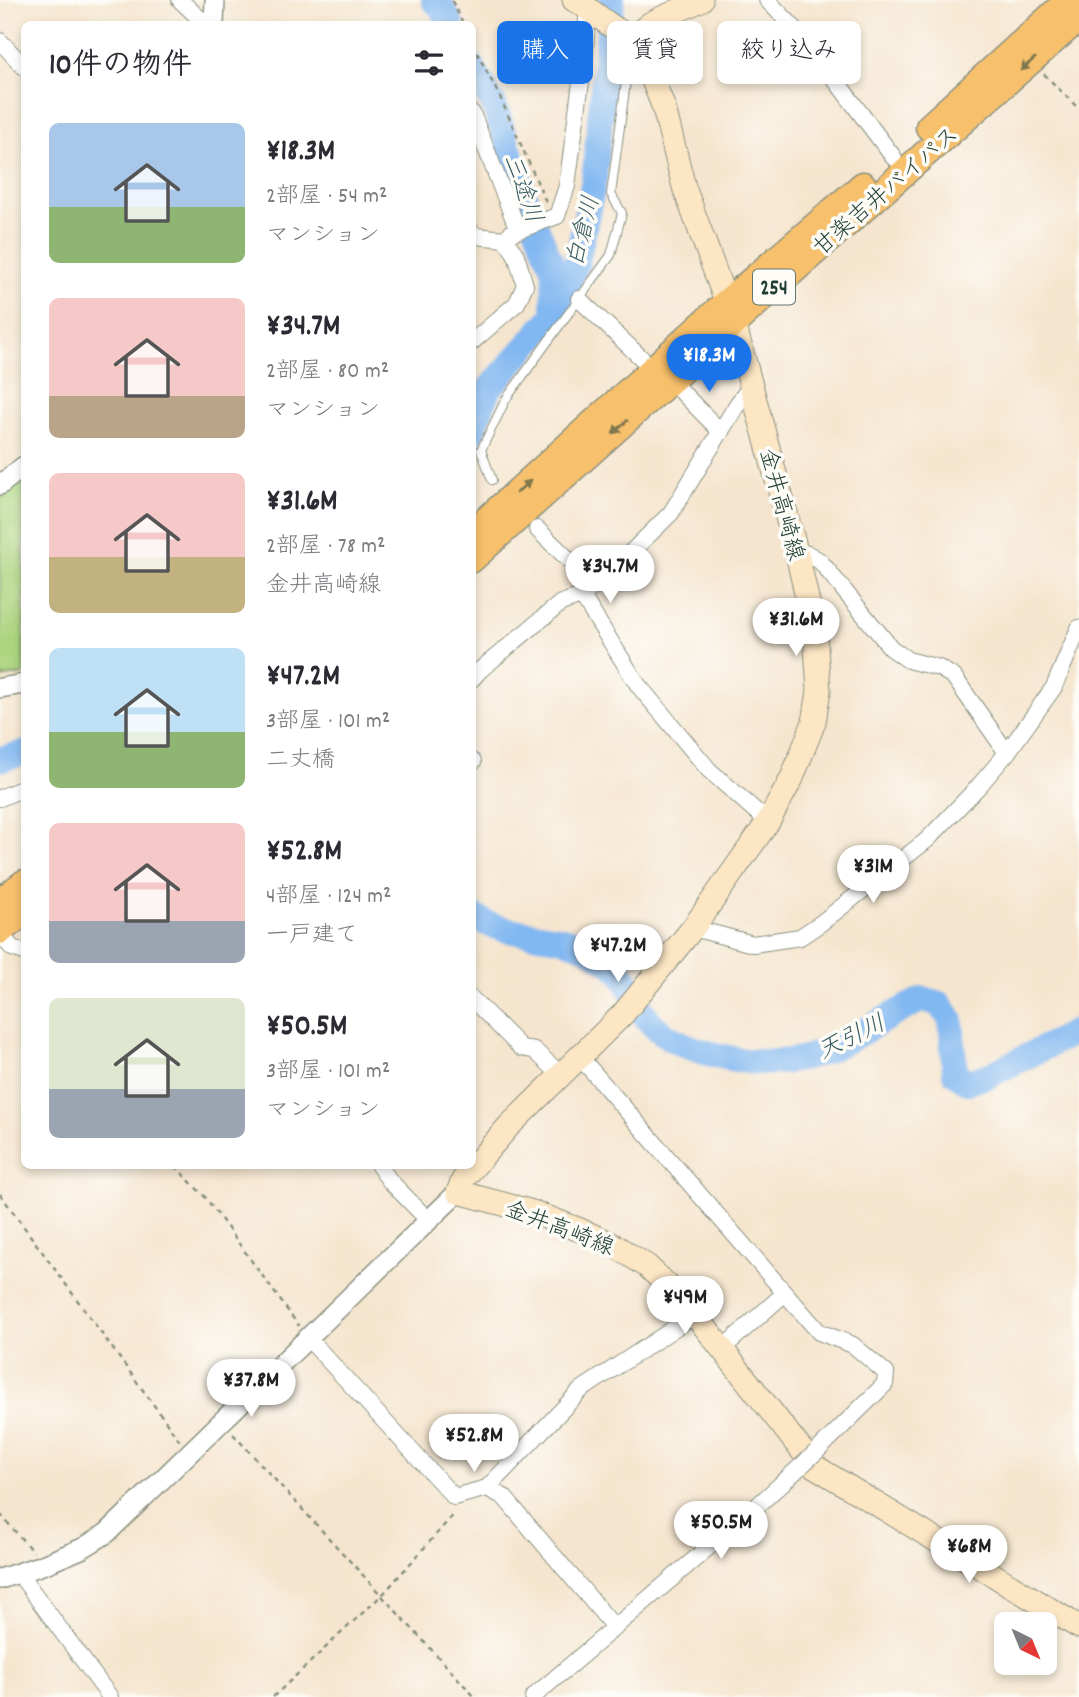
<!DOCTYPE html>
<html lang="ja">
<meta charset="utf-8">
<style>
:root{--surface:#fff;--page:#f7f7f7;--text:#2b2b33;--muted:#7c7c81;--accent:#1a73e8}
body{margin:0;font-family:Dekko,"Klee One",sans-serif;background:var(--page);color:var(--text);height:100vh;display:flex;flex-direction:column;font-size:26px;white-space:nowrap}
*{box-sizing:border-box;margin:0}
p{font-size:23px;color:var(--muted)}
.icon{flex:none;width:38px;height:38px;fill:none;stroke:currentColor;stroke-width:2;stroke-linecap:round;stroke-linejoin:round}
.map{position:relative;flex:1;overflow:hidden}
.drawer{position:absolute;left:21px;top:21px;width:455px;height:1148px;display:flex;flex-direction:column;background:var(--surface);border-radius:10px;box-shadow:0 4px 10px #0003}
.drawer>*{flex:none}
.top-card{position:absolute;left:497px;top:21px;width:476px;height:63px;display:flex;gap:14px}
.needle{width:46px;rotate:137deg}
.buttons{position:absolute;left:994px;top:1612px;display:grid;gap:14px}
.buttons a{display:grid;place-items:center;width:63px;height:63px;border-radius:10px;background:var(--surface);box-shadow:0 4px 10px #0003;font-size:35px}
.price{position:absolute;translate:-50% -60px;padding:0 16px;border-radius:24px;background:#fff;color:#222;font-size:23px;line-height:46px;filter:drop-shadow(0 2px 4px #0008)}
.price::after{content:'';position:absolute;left:50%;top:42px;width:21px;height:16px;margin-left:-10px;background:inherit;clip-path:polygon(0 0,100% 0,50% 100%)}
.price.on{background:var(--accent);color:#fff}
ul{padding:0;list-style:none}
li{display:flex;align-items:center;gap:21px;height:175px;padding:0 28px}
li span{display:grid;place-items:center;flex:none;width:196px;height:140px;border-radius:10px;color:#555}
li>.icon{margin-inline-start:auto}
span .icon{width:84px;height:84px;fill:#fffc;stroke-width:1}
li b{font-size:30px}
h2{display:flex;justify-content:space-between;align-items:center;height:84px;padding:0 28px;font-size:30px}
.tag{padding:0 24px;border-radius:10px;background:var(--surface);box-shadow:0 4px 10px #0003;font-size:24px;line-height:63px}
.tag.on{background:var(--accent);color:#fff}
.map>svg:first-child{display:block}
.green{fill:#acd47f;stroke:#66885a;stroke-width:2}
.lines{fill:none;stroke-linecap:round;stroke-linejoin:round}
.river{stroke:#82b8f1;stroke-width:26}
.service-casing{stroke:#8a9181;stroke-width:10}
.minor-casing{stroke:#8a9181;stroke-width:18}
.tertiary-casing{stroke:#8a9181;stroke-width:22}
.secondary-casing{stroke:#8a9181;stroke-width:25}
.trunk-casing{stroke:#8a9181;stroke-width:29}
.path{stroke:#8a9181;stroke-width:2.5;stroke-dasharray:5 5;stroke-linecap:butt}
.service{stroke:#fff;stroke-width:8}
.minor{stroke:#fff;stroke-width:16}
.tertiary{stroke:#fff;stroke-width:19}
.secondary{stroke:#fce6c4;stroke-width:23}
.trunk{stroke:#f7c06c;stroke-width:26}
.minor-bridge-casing{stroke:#8a9181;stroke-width:18;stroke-linecap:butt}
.minor-bridge{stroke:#fff;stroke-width:16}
.oneway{fill:#80784d}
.labels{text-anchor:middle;stroke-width:7;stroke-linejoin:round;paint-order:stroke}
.shield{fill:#fdfcf7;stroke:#62766e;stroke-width:2}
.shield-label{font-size:21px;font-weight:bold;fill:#1f3d34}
.street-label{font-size:23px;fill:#1f3d34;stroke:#fdfcf7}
.water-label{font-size:24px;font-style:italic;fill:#385c63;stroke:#fdfcf7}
</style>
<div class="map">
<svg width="1079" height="1697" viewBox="0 0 1079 1697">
<rect width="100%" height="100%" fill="#fdfcf7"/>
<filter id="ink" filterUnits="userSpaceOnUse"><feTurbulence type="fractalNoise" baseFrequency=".0143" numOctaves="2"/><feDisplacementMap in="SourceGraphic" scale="14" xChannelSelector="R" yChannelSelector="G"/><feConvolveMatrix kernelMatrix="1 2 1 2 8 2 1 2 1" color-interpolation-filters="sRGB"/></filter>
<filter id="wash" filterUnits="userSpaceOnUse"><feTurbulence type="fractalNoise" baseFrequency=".00686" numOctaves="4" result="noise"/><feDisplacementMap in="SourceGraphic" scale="28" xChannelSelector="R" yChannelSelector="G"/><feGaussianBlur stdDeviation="1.57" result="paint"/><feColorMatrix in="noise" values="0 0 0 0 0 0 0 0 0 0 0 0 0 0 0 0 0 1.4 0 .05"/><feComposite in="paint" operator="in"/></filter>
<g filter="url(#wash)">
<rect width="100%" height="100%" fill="#f5e5ce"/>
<!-- green -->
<polygon class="green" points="24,478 24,674 0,678 0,498"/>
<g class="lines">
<!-- river -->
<g class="river">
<polyline points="434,0 442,8 451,24"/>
<polyline points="472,66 494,105 530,212 555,272 554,307"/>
<polyline points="472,432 488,390 554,315 576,266 594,180 612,0"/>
<polyline points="0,759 24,753"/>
<path d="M472,915C505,939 550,929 585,947C597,953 619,967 626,980C634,995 640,1012 653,1025C671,1042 697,1051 720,1056C813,1079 846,1036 923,999L940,1004L951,1020L955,1073L968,1082L990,1075L1079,1030"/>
</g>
</g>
</g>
<g filter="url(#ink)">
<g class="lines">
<!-- service casing -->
<g class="service-casing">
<polyline id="service" points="492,480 481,450 506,399 611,255 622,213 611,194 628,67 639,56"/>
</g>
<!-- minor casing -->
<g class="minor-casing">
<g id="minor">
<polyline points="180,0 200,19 212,21"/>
<polyline points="767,0 804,38 894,158"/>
<polyline points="0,41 24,67"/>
<polyline points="472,113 518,230"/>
<polyline points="472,232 476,236 505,239 511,233 557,216 567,186 585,52 588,2"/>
<polyline points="579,299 653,369"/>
<polyline points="472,342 517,303 525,285 516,255 505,239"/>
<polyline points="671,381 721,432"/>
<polyline points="751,386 738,403 671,513 608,575 582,596 638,685 709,770 768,822"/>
<polyline points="537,529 595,585"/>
<polyline points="797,554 808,554 820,561 891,648 908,660 939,668 954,677 1007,753 1054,687 1079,628"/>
<polyline points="472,679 480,670 561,603 582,596"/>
<polyline points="472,761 473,762"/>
<polyline points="0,798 24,788"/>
<polyline points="693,928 753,944 800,937 821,923 927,840 978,787 1007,753"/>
<polyline points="0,933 12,948 24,952"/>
<polyline points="472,999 521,1048 534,1050 560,1074"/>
<polyline points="579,1056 819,1332 853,1345 886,1373 885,1384 816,1452"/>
<polyline points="379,1166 390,1181 429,1221"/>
<polyline points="307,1337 454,1497 487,1488 504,1497 615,1628"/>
<polyline points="723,1348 785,1293"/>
<polyline points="487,1488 581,1390 696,1314"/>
<polyline points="18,1572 110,1697"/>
<polyline points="533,1697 758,1505 801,1466"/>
</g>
</g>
<!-- tertiary casing -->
<g class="tertiary-casing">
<g id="tertiary">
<polyline points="214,24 215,0"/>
<polyline points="0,485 24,466"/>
<polyline points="0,688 24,684"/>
<polyline points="0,1579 45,1564 83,1548 107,1533 458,1192"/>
</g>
</g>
<!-- secondary casing -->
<g class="secondary-casing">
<g id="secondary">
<path d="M574,0C595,10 612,33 635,36L651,23L701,0"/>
<polyline points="635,36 664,108 684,187 734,323 797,554 815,633 819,691 814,722 792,778 768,822 693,928 623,1014 508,1127 464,1178 458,1192 533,1212 580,1230 612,1244 647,1266 686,1303 814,1466 1079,1627"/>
</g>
</g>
<!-- trunk casing -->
<g class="trunk-casing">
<g id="trunk">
<polyline points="929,127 1069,0"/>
<polyline points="472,533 727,302 863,185"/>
<polyline points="472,559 734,323 1079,18"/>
<polyline points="0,902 24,883"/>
<polyline points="0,931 24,912"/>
</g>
</g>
<!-- path -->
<g class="path">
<polyline points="452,1 463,24"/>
<polyline points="472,43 500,97 546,202"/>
<polyline points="1044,74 1079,109"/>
<polyline points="175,1166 205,1197 299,1326"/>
<polyline points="0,1194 180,1441"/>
<polyline points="233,1434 475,1697"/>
<polyline points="0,1514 33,1552"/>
<polyline points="273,1697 385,1592 455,1513"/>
</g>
<!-- service -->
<use href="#service" class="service"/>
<!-- minor -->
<use href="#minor" class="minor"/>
<!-- tertiary -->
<use href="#tertiary" class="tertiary"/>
<!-- secondary -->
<use href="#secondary" class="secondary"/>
<!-- trunk -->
<use href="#trunk" class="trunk"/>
<!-- minor-bridge casing -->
<g class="minor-bridge-casing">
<polyline id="minor-bridge" points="801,1466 816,1452"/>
</g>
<!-- minor-bridge -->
<use href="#minor-bridge" class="minor-bridge"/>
</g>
<!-- one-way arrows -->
<defs><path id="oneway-solid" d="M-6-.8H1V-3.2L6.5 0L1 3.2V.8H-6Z" transform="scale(1.75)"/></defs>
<g class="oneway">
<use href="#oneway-solid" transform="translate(1028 64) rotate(139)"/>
<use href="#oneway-solid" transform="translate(620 427) rotate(138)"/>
<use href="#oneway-solid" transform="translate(523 487) rotate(-42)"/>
</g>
</g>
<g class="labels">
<!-- shield labels -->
<rect class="shield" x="753" y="269.5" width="42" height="35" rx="5"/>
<g class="shield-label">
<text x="774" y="294">254</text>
</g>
<!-- street labels -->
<g class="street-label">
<text transform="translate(885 190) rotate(-41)" y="8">甘楽吉井バイパス</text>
<text transform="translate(783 504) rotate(75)" y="8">金井高崎線</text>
<text transform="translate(560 1227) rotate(21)" y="8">金井高崎線</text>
</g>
<!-- water labels -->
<g class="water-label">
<text transform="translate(524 188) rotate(70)" y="8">三途川</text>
<text transform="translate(582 231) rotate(-76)" y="8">白倉川</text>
<text transform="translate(851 1036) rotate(-26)" y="8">天引川</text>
</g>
</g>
</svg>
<div class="buttons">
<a><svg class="needle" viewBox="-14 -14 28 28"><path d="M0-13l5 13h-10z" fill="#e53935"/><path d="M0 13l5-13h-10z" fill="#7c7c81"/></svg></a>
</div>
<b class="price on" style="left:709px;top:394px">¥18.3M</b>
<b class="price" style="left:610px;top:605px">¥34.7M</b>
<b class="price" style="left:796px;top:658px">¥31.6M</b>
<b class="price" style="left:873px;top:905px">¥31M</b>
<b class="price" style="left:618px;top:984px">¥47.2M</b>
<b class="price" style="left:685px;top:1336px">¥49M</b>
<b class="price" style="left:251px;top:1419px">¥37.8M</b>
<b class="price" style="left:474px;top:1474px">¥52.8M</b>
<b class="price" style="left:721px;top:1561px">¥50.5M</b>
<b class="price" style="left:969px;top:1585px">¥68M</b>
<div class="top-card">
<a class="tag on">購入</a>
<a class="tag">賃貸</a>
<a class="tag">絞り込み</a>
</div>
<section class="drawer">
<h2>10件の物件<svg class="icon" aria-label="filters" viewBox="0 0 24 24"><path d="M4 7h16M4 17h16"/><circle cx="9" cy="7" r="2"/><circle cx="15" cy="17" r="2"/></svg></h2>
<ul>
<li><span style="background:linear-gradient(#a9c7e8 60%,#8fb573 0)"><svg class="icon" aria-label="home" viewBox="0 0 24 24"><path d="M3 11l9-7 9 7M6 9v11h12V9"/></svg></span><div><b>¥18.3M</b><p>2部屋 · 54 m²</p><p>マンション</p></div></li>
<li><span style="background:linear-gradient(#f6c9c9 70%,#b9a48a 0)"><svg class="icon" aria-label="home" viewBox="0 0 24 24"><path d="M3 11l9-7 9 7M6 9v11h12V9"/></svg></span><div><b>¥34.7M</b><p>2部屋 · 80 m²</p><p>マンション</p></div></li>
<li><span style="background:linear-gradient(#f6c9c9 60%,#c2b280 0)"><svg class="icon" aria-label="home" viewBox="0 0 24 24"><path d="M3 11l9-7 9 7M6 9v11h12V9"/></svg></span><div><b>¥31.6M</b><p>2部屋 · 78 m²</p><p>金井高崎線</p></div></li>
<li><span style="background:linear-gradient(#bfe0f5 60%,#8fb573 0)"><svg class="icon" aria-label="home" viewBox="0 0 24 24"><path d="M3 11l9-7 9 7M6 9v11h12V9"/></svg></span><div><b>¥47.2M</b><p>3部屋 · 101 m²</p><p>二丈橋</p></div></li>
<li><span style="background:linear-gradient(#f6c9c9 70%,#9aa5b1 0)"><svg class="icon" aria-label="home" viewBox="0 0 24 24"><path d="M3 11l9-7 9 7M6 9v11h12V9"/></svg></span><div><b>¥52.8M</b><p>4部屋 · 124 m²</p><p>一戸建て</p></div></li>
<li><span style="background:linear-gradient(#dfe7d0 65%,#9aa5b1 0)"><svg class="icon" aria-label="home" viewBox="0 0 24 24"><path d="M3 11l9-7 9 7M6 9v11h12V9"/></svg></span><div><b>¥50.5M</b><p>3部屋 · 101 m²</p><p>マンション</p></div></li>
</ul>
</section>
</div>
